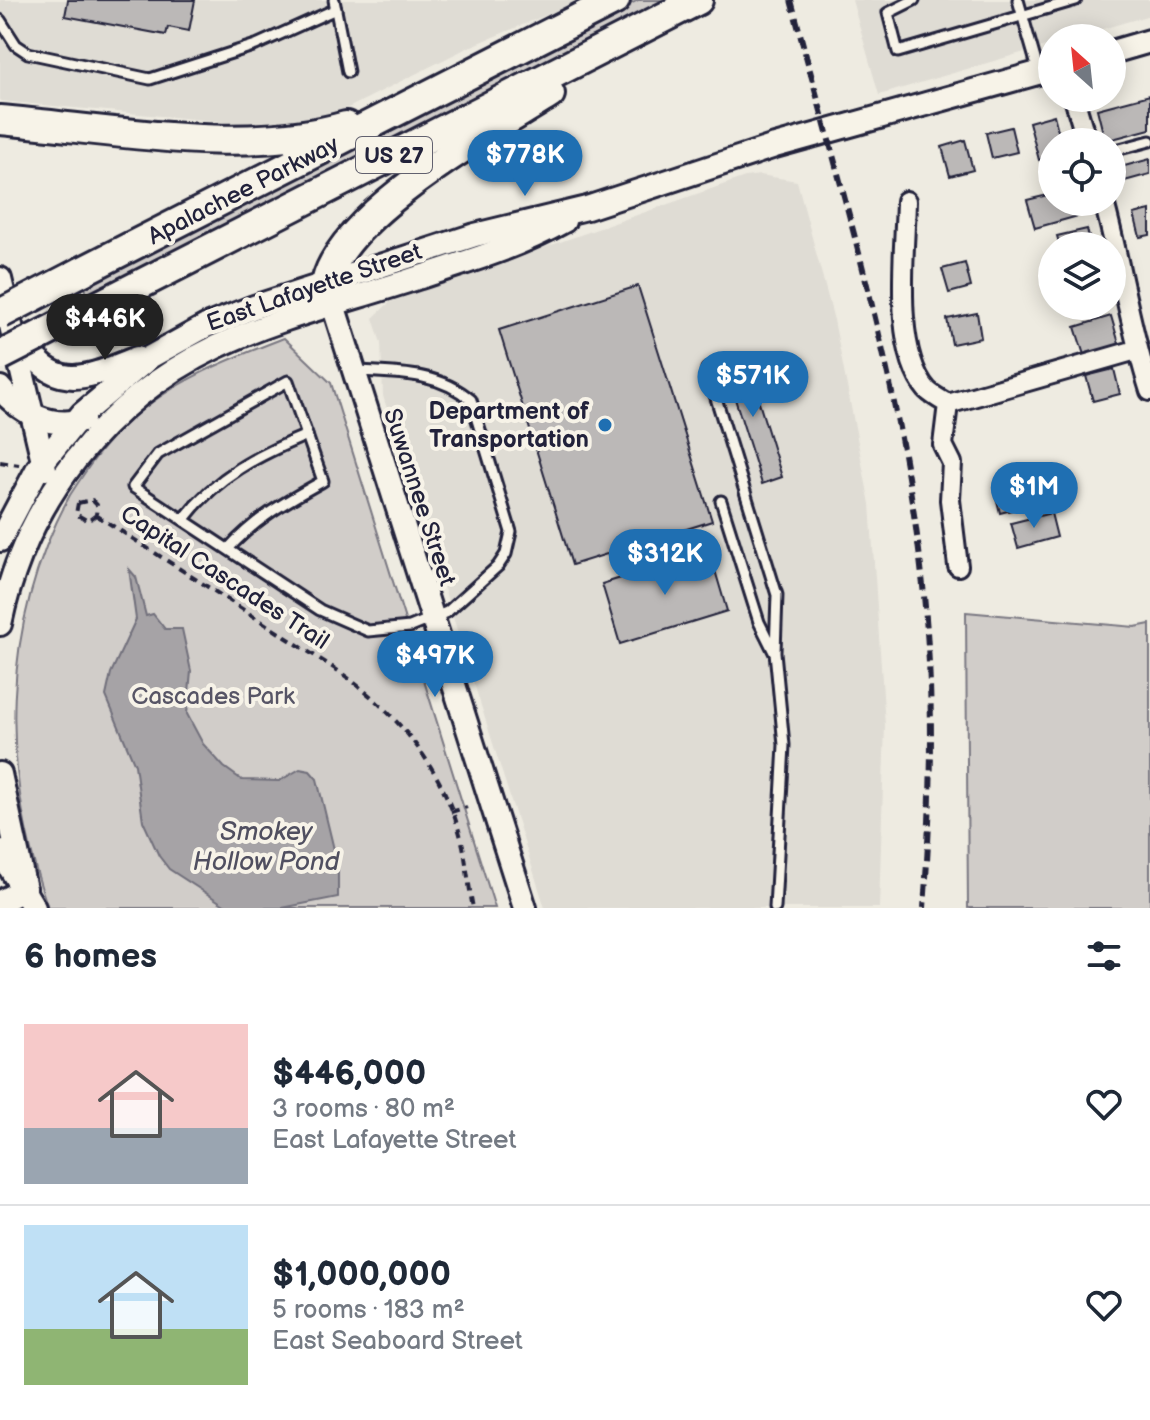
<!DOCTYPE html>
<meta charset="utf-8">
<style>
:root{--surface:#fff;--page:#f6f6f7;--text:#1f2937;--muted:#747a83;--line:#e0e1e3;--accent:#1f6fb2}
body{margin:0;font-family:"Balsamiq Sans",sans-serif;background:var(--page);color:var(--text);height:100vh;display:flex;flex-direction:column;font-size:30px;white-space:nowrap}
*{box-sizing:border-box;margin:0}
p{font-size:26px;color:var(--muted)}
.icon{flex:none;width:44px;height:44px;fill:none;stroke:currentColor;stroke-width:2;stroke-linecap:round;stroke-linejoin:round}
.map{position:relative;height:908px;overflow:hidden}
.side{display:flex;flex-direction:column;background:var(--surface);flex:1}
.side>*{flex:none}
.needle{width:52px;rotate:333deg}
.fabs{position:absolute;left:1038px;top:24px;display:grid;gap:16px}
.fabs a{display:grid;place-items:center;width:88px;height:88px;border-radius:50%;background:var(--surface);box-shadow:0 4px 20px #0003;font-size:40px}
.price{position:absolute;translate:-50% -68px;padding:0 18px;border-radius:28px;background:var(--accent);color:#fff;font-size:26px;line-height:52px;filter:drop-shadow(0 2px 4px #0008)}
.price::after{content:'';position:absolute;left:50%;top:48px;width:24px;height:18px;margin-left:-12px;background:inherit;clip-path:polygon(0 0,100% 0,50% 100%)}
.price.active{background:#222;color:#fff}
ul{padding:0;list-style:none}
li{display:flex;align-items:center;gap:24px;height:200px;padding:0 24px}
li+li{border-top:2px solid var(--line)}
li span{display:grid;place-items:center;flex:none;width:224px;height:160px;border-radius:0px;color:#555}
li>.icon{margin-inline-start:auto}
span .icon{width:96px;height:96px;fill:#fffc;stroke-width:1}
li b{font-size:34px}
h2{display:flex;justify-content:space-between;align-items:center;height:96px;padding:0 24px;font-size:34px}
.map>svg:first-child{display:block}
.built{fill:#dfdcd4}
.green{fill:#d1cdc9;stroke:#7a7882;stroke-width:2}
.water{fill:#a6a3a6;stroke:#716f7b;stroke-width:2}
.building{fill:#bbb8b7;stroke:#22223b;stroke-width:2}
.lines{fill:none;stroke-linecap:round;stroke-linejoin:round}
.service-casing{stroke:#22223b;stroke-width:15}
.minor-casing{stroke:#22223b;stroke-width:24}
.tertiary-casing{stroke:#22223b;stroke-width:28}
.primary-casing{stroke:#22223b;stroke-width:34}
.path{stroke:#22223b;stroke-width:4;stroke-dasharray:8 6;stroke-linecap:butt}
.service{stroke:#f7f3e8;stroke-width:9}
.minor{stroke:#f7f3e8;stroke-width:18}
.tertiary{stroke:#f7f3e8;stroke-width:22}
.primary{stroke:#f7f3e8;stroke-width:28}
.rail{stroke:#22223b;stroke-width:6;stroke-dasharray:12 6;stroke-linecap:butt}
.primary-bridge-casing{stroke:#22223b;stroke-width:34;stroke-linecap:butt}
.primary-bridge{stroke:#f7f3e8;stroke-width:28}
.poi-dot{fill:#1f6fb2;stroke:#f7f3e8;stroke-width:3}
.labels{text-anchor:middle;stroke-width:8;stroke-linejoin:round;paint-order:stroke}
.shield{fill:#f7f3e8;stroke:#62616f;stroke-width:2}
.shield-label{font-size:22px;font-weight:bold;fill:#22223b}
.street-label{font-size:24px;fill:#22223b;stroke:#f7f3e8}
.poi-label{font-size:24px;font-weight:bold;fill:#22223b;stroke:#f7f3e8;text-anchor:end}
.park-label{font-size:24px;fill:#575566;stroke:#f7f3e8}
.water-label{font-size:26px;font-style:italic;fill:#504f60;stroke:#f7f3e8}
</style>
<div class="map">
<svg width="1150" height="908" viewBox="0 0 1150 908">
<rect width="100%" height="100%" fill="#eeebe1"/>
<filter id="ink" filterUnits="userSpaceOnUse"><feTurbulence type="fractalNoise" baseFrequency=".0125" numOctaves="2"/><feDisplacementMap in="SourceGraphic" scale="16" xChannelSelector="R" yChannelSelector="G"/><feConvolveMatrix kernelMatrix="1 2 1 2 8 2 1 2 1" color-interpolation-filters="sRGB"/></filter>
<g filter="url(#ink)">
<!-- built -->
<g class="built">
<polygon points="0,0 582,0 467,48 348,108 312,120 269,126 0,101"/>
<polygon points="852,0 1150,0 1150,15 1072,38 1052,38 1052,44 879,95"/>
<polygon points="760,175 797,181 834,320 870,504 885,725 879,908 545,908 383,396 381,343 373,318 390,302 745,177"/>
</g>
<!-- green -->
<g class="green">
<polygon points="638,0 672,0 88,298 84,284"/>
<path d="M284,338L331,383L495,908H48C0,769 0,625 70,495C88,467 105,442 130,420C174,380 230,359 284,338Z"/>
<polygon points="966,612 1135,627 1150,624 1150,908 968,908"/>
</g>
<!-- water -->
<polygon class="water" points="129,569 136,577 146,616 153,614 165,629 182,629 191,671 187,714 203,744 224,767 242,780 279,781 300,769 310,771 317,779 338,866 338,897 282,908 229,908 169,869 159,856 143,821 135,765 106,696 111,673 136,619"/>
<!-- building -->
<g class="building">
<polygon points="68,0 195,0 189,31 168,27 166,35 65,16"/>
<polygon points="1150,95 1150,129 1105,141 1097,109"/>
<polygon points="1054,115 1061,142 1052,142 1052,157 1039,160 1029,122"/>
<polygon points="1011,127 1017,152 992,158 986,133"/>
<polygon points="965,140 973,170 950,176 942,147"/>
<polygon points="1150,159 1150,174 1121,182 1117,168"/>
<polygon points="1052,194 1052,202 1075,202 1078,216 1035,228 1027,200"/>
<polygon points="1150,210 1150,235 1140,237 1134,214"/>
<polygon points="1087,229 1091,246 1060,246 1057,236"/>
<polygon points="965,263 971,287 949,293 942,269"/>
<polygon points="638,286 712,521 572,565 499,330"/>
<polygon points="977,313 981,338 952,344 947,319"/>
<polygon points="1111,316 1120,347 1085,358 1075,327"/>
<polygon points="744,354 782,477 762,484 723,361"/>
<polygon points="1114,369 1120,394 1093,401 1086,376"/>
<polygon points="1040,475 1047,501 1000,513 994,488"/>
<polygon points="1051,513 1057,537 1018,548 1011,523"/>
<polygon points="709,550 727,611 620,644 602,584"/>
</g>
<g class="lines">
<!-- service casing -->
<g class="service-casing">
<g id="service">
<polyline points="334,0 348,72"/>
<polyline points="914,0 888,13 898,52 1076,0"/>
<polyline points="1018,0 1039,73"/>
<polyline points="0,20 16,45 28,53 150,79 256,45 336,9"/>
<polyline points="1112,151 1150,141"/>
<polyline points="707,369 777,595 775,652 784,745 775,908"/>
<polyline points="721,501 759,622 774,652"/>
<path d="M184,519C217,476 258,455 307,435"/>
<path d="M228,549C256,518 287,501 323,481L288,381L158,454L133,487L320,610L368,631L410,627L447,612L498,566L506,554L511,532L471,400C439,372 397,373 357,371"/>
</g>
</g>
<!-- minor casing -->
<g class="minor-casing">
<g id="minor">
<polyline points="1074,98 1087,142"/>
<path d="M906,201C905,251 892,350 927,390C932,395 941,400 948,404L943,445L952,463L950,500L958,566"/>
<path d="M1104,202C1121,265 1130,329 1150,391"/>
<polyline points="948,404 1136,350"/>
</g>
</g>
<!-- tertiary casing -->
<g class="tertiary-casing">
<g id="tertiary">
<polyline points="1112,52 1150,41"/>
<polyline points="0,279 45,469"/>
<polyline points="329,292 525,908"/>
<path d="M20,338C56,394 83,379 137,358"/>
<path d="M0,388C20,413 51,429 83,420"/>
<polyline points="0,540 38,468 82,414 150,357 206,326 254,307 475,235 587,208 775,146 1052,69"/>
<path d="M0,624C25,502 104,401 216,347C279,317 351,300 417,278C467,262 518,247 564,221"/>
<polyline points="0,774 25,889"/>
<polyline points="0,851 34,908"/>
<polyline points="0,902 25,889"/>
</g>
</g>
<!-- primary casing -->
<g class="primary-casing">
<g id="primary">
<path d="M0,120C108,129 242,156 346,126"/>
<polyline points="81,272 615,0"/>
<path d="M326,283C342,212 490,132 550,94"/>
<polyline points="90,310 698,0"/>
</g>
</g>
<!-- path -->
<g class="path">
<polyline points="0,462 19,465"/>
<polyline points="78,503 76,514 88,521 96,515"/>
<polyline points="78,503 92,500 97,505 96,515"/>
<path d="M96,515L340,672C401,716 446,772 463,846C467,867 469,888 473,908"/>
<polyline points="451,812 467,807"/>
</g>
<!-- service -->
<use href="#service" class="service"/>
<!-- minor -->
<use href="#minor" class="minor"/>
<!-- tertiary -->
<use href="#tertiary" class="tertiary"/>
<!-- primary -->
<use href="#primary" class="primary"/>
<!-- rail -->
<path class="rail" d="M791,0C847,212 915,427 928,647C934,734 930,821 924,908"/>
<!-- primary-bridge casing -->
<g class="primary-bridge-casing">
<g id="primary-bridge">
<polyline points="0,314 81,272"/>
<polyline points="0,356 90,310"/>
</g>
</g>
<!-- primary-bridge -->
<use href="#primary-bridge" class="primary-bridge"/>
</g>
</g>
<!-- markers -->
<circle class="poi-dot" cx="605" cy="425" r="8"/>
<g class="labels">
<!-- shield labels -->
<rect class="shield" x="356" y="137" width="76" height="36" rx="6"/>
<g class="shield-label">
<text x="394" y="163">US 27</text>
</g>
<!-- street labels -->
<g class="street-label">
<text transform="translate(243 190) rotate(-27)" y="8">Apalachee Parkway</text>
<text transform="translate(314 287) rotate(-19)" y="8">East Lafayette Street</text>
<text transform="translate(420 497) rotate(72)" y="8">Suwannee Street</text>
<text transform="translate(225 577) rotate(33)" y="8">Capital Cascades Trail</text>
</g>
<!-- poi labels -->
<g class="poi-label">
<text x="589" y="419">Department of<tspan x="589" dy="28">Transportation</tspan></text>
</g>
<!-- park labels -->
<g class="park-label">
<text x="213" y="704">Cascades Park</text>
</g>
<!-- water labels -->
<g class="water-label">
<text x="266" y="840">Smokey<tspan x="266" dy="30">Hollow Pond</tspan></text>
</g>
</g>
</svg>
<div class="fabs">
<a><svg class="needle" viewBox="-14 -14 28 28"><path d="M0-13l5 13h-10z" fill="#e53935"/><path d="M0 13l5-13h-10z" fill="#747a83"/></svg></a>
<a><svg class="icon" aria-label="locate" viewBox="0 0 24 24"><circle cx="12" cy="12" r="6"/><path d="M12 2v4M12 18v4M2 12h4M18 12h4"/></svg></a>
<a><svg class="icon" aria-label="layers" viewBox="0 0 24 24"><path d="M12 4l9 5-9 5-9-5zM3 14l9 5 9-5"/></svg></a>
</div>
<b class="price" style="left:525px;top:198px">$778K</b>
<b class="price active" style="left:105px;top:362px">$446K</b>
<b class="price" style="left:753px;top:419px">$571K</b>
<b class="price" style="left:1034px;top:530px">$1M</b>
<b class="price" style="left:665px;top:597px">$312K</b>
<b class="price" style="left:435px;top:699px">$497K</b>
</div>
<section class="side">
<h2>6 homes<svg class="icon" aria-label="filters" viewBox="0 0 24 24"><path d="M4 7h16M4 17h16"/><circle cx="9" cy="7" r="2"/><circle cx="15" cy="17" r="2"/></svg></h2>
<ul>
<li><span style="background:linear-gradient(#f6c9c9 65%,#9aa5b1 0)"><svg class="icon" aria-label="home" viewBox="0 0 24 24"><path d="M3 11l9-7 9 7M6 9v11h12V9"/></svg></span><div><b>$446,000</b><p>3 rooms · 80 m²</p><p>East Lafayette Street</p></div><svg class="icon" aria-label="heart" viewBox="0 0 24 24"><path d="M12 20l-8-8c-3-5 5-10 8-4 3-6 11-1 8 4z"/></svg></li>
<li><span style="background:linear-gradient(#bfe0f5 65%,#8fb573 0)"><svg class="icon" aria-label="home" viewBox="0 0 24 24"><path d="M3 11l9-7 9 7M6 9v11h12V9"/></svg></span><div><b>$1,000,000</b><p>5 rooms · 183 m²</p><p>East Seaboard Street</p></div><svg class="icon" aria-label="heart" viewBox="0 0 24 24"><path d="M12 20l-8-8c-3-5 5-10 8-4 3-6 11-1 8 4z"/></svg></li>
</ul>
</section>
